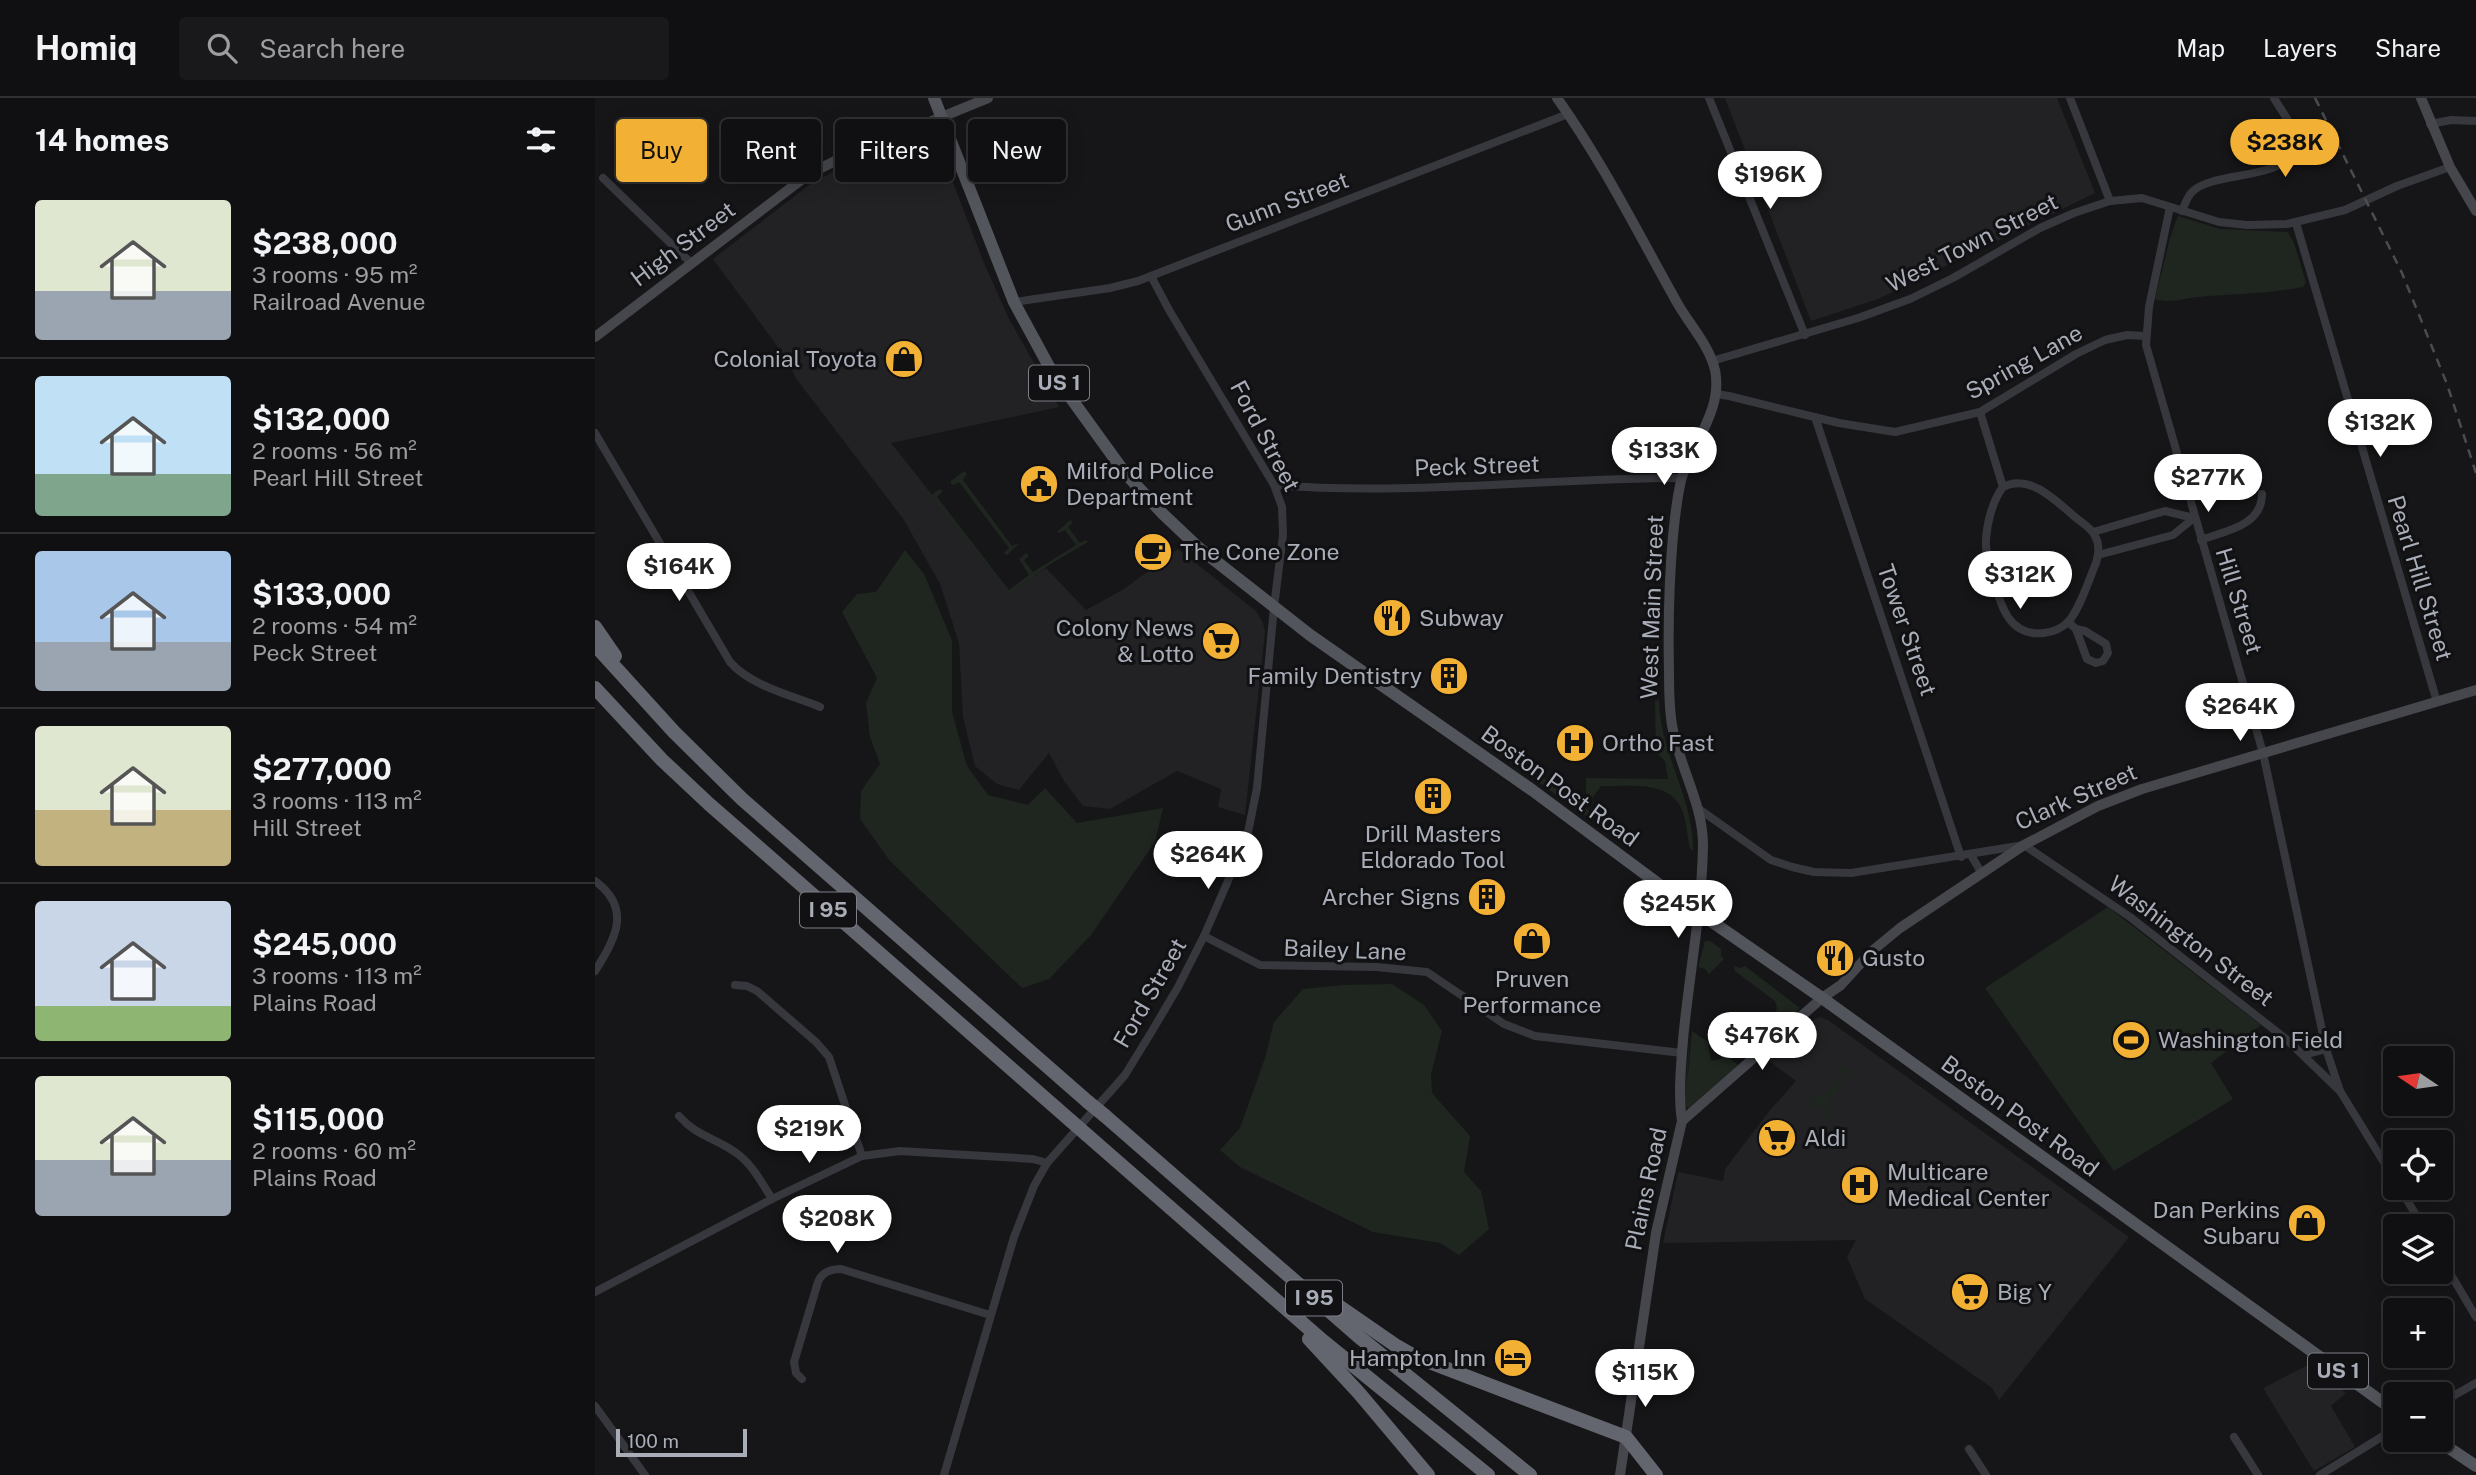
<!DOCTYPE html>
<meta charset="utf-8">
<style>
:root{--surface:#101012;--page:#19191b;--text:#f1f3f6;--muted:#9c9d9f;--line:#303032;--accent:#f2b134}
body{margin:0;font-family:"Public Sans",sans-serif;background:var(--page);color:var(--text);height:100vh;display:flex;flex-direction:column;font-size:26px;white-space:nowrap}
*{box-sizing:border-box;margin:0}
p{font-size:23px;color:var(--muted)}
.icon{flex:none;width:38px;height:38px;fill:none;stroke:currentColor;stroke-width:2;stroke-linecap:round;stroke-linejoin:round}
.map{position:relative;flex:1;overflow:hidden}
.drawer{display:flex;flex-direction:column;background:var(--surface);width:595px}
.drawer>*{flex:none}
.guide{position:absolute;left:21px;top:21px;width:665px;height:63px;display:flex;gap:14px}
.needle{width:46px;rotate:283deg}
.controls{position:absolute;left:1788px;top:948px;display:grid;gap:14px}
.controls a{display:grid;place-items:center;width:70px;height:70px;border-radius:7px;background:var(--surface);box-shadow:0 4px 18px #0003,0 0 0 2px var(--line);font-size:35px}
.scale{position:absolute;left:21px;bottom:18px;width:131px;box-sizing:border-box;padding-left:7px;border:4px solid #a8adb8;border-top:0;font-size:19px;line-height:24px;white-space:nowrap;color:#a8adb8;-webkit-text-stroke:5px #111113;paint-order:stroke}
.price{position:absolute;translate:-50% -60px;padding:0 16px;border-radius:24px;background:#fff;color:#222;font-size:23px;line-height:46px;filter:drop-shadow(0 2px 4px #0008)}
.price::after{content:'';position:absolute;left:50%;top:42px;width:21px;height:16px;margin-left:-10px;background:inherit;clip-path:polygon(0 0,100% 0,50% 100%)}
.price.active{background:var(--accent);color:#111}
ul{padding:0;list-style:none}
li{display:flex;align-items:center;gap:21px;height:175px;padding:0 35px}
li+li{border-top:2px solid var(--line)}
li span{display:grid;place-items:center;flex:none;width:196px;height:140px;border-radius:7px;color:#555}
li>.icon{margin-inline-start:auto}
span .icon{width:84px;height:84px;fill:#fffc;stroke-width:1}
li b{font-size:30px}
h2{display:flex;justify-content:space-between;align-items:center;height:84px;padding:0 35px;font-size:30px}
.tag{padding:0 24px;border-radius:7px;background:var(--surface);box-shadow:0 4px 18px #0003,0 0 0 2px var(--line);font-size:24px;line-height:63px}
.tag.active{background:var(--accent);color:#111}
header{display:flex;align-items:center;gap:42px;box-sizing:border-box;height:98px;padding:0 35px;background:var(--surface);border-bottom:2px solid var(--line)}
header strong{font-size:33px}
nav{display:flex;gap:38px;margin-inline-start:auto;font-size:24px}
.search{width:490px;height:63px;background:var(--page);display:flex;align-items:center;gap:18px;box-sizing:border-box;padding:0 24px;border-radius:7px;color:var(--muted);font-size:26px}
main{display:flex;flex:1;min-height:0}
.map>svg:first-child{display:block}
.built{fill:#222225}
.green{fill:#1e261f}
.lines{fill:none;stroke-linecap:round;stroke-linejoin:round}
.minor{stroke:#37383d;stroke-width:8}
.secondary{stroke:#45474d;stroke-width:10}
.primary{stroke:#53555c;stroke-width:12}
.motorway{stroke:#63666e;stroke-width:14}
.rail{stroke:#4a4c52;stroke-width:2.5;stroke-dasharray:9 7;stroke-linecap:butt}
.motorway-bridge{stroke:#63666e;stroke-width:14}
.labels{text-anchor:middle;stroke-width:6;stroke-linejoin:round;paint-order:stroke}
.shield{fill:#111113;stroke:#7b7e86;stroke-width:2}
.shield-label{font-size:21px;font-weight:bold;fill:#a8adb8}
.street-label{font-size:23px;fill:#a8adb8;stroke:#111113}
.poi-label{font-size:23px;fill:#a8adb8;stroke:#111113;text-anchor:start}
</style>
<header>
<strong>Homiq</strong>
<div class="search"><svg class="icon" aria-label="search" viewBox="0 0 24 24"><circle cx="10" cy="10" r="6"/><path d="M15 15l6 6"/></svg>Search here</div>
<nav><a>Map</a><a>Layers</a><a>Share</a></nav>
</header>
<main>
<section class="drawer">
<h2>14 homes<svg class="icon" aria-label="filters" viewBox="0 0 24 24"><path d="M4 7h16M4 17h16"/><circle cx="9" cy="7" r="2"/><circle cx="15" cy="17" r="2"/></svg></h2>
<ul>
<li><span style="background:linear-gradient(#dfe7d0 65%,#9aa5b1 0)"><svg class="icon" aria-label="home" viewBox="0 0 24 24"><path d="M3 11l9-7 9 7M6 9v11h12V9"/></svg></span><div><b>$238,000</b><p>3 rooms · 95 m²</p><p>Railroad Avenue</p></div></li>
<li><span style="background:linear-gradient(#bfe0f5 70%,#7fa58c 0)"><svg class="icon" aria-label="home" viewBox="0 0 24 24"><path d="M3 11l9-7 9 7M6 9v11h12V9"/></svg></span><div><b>$132,000</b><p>2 rooms · 56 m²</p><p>Pearl Hill Street</p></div></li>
<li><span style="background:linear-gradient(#a9c7e8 65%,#9aa5b1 0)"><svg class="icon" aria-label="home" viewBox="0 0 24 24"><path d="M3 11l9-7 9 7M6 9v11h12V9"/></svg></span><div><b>$133,000</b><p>2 rooms · 54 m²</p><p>Peck Street</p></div></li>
<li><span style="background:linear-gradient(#dfe7d0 60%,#c2b280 0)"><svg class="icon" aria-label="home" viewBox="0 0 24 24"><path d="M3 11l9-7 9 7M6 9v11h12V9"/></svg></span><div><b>$277,000</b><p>3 rooms · 113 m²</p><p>Hill Street</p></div></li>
<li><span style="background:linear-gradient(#c9d6e8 75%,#8fb573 0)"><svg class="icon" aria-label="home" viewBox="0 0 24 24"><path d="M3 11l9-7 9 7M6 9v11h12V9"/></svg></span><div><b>$245,000</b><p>3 rooms · 113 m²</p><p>Plains Road</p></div></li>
<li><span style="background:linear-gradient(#dfe7d0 60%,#9aa5b1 0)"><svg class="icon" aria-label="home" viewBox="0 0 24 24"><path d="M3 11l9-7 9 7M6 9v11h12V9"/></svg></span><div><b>$115,000</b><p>2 rooms · 60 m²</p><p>Plains Road</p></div></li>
</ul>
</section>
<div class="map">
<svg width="1881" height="1377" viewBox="0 0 1881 1377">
<rect width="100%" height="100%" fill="#161618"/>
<!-- built -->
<g class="built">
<polygon points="1130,0 1462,0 1500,95 1283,201 1216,223"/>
<polygon points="325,41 338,42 344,48 389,165 414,221 464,309 296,345 415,495 451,470 491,512 529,491 583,451 661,513 668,525 670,534 650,717 623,709 626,691 582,673 515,711 488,708 469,683 454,655 424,692 402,686 380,668 368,619 364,545 345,486 309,422 200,279 194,264 118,161 214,87 245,70 258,69"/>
<polygon points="1224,919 1233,922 1534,1139 1404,1302 1397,1290 1270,1201 1252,1159 1261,1142 1068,1145 1083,1074 1128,1083 1130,1071 1176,1011 1201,983 1170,960 1208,928"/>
<polygon points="1713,1267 1751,1295 1736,1308 1760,1349 1719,1373 1668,1290"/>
</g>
<!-- green -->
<g class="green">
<path d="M1583,118L1625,131L1693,134L1699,145L1711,184L1708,189C1673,196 1639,196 1604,199C1589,200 1575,206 1560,201L1575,140Z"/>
<polygon points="369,373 372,376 368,382 417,448 425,445 412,457 409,455 414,450 364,384 359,387 356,386 356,383"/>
<polygon points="345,391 348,393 342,399 414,492 434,477 424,461 431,455 434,458 429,462 438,474 481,447 470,432 464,435 462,434 475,422 478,424 473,429 485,445 491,442 493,444 457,465 415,496 336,397"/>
<polygon points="310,452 329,476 357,542 357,614 372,668 393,697 433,707 450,690 482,725 568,710 560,744 496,837 454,881 427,890 295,763 265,721 266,693 285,666 275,639 271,605 282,580 247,514 262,496 281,494"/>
<path d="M1064,602C1065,656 1099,700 1098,753L1095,751C1092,739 1092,724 1087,712C1075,681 1032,689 1006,688L991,709L989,707L991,701V680L1073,681L1070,663L1061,654L1060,603Z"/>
<polygon points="887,637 997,715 996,716 991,718 887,644"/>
<polygon points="1513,809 1666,927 1616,965 1638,1001 1519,1073 1390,890"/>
<polygon points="1110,843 1115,843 1126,851 1126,858 1129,861 1114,876 1110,871 1103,869"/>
<polygon points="1139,868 1145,870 1150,868 1205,910 1184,928 1178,922 1182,910 1180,903 1140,873"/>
<polygon points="797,886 829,907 847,933 836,976 837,995 875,1038 869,1074 886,1093 894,1131 864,1157 845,1145 778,1134 645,1069 625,1052 645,1030 670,960 679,924 708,891 749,887"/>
<polygon points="1095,933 1092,987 1097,933 1113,944 1116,963 1126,961 1126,953 1143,967 1094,1010 1090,1008 1089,1005"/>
<polygon points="1247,968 1261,979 1253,977 1233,1005 1238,1011 1232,1020 1228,1019 1230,1012 1219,1005 1214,1009 1213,1005 1220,995 1227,999 1249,977 1244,972"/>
</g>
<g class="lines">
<!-- minor -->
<g class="minor">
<polyline points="1114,0 1210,237"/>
<polyline points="1475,0 1515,103"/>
<polyline points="1835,26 1856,22 1881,23"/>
<polyline points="8,80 97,166"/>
<polyline points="1575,109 1554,209 1551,247 1668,655 1731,951 1745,993"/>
<path d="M1587,113C1590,106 1592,99 1597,94C1620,70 1705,86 1699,39C1698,26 1685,11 1679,0"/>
<polyline points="1701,125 1842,604"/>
<polyline points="419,204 515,190 543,183 973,16"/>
<polyline points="1117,263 1263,220 1315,201 1358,180 1445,130 1479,115 1515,103 1547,100 1624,124 1652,127 1692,126 1750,112 1802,88 1855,69"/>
<polyline points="1121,296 1134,298 1244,325 1300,334 1385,314 1481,256 1510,242 1532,237 1551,238"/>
<path d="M1385,314L1408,389C1435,375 1461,403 1480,419C1487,425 1497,430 1500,438C1505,447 1504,456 1501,465C1494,481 1485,511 1473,524C1467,530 1458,534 1449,535C1415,539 1406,509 1399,483C1395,469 1390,455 1391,441C1392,424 1398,402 1408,389"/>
<polyline points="1220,319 1366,759"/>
<path d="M0,335L135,564C156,588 196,597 225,609"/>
<path d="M679,387C815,398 951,380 1087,380"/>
<polyline points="1498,434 1570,413 1599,420 1578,437 1503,457"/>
<path d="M1606,442C1630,433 1667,428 1667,396"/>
<polyline points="1473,524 1481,531 1492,561 1501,565 1508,563 1513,555 1511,546 1490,533 1481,531"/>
<polyline points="1104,711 1176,762 1197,769 1219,774 1256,775 1429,747 1535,819 1691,941 1745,993 1801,1084"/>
<polyline points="1376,757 1387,776"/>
<path d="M0,783C37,810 21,841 0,873"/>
<polyline points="609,838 665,867 781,869 832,874 909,926 940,938 1087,955"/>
<polyline points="140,887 152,888 162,893 221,944 234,959 267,1058"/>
<polyline points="1709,957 1731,951"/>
<path d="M84,1018C103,1040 123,1040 144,1057C158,1068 167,1085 177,1101"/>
<polyline points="1805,1090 1828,1129"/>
<polyline points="1846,1160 1881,1219"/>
<polyline points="0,1194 177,1101 267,1058 305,1053 438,1061 452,1065"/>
<path d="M207,1281L201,1275L199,1264L223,1184C227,1174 235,1171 246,1171L395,1217"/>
<polyline points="1846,1305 1881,1285"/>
<polyline points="0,1308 50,1377"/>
<polyline points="1639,1339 1663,1377"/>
<polyline points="1374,1351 1391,1377"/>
<polyline points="349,1377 419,1139 439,1088 452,1065 530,977 557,933 583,889 609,838 652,739 662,690 679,509 688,437 687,409 679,387 574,212 556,178"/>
<polyline points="1725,1377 1801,1330"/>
</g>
<!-- secondary -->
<g class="secondary">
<path d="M962,0C1007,63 1042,133 1080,201C1092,224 1114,246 1120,272C1128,311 1099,343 1087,379C1082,397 1080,418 1078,438C1074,483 1073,528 1074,573C1074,591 1074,609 1077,627C1084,669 1108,705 1108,747C1107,812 1094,877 1088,942C1086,968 1083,997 1087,1023L1061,1135L1025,1377"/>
<polyline points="1826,0 1855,69 1881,113"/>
<polyline points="0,239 214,76 244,61 393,0"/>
<polyline points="1087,1023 1227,900 1246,887 1277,853 1305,830 1429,747 1503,708 1547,691 1881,592"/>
</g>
<!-- primary -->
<g class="primary">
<polyline points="339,0 419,204 457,274 530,375 568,416 604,450 715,537 937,692 1077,796 1227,900 1801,1314"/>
<polyline points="1842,1342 1881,1368"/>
</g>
<!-- motorway -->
<g class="motorway">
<polyline points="0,529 20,558"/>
<polyline points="0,547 79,634 147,701 493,1004"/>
<polyline points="0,590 67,662 114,706 476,1023"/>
<polyline points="509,1017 763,1238 935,1377"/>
<polyline points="492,1037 728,1243 893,1377"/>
<polyline points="732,1200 800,1247 821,1259 1031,1339 1061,1377"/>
<polyline points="714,1241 764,1295 833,1377"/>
</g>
<!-- rail -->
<polyline class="rail" points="1720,0 1807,175 1852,286 1881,375"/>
<!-- motorway-bridge -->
<g class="motorway-bridge">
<polyline points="493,1004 509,1017"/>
<polyline points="476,1023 492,1037"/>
</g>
</g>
<!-- icons -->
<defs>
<g id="shop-disc" transform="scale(2.0125)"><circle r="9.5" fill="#f2b134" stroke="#111113"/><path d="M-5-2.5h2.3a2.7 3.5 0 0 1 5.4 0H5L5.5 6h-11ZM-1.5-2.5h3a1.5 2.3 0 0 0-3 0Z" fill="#111"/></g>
<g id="civic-disc" transform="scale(2.0125)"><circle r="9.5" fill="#f2b134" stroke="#111113"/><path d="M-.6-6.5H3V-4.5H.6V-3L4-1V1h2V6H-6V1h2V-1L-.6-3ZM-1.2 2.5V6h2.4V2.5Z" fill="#111"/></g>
<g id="cafe-disc" transform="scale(2.0125)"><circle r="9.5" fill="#f2b134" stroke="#111113"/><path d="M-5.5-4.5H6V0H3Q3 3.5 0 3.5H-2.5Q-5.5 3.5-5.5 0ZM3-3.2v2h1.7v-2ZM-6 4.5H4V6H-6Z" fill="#111"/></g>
<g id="restaurant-disc" transform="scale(2.0125)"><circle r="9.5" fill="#f2b134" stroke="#111113"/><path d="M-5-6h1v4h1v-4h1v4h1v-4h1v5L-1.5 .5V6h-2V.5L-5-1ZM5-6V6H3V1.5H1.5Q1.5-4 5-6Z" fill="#111"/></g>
<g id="supermarket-disc" transform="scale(2.0125)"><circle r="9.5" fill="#f2b134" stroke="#111113"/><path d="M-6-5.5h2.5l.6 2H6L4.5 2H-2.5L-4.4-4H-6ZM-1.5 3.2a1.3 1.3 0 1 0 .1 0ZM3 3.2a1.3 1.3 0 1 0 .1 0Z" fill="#111"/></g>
<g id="building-disc" transform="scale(2.0125)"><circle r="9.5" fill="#f2b134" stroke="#111113"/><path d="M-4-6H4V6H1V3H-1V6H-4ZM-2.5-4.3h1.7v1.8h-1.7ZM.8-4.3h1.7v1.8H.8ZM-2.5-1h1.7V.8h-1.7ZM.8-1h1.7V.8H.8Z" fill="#111"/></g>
<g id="hospital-disc" transform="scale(2.0125)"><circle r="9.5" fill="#f2b134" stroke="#111113"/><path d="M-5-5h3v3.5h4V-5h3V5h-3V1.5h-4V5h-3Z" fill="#111"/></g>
<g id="stadium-disc" transform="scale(2.0125)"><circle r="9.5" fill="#f2b134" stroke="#111113"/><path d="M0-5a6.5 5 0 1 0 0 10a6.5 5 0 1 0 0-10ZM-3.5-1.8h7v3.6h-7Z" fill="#111"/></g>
<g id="hotel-disc" transform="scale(2.0125)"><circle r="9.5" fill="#f2b134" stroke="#111113"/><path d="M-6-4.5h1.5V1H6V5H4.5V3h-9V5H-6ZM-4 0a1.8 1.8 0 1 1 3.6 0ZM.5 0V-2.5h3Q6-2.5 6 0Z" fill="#111"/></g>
</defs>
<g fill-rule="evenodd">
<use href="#shop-disc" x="309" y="261"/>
<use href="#civic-disc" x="444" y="386"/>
<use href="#cafe-disc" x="558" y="454"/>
<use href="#restaurant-disc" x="797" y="520"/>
<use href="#supermarket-disc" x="626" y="543"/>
<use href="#building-disc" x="854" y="578"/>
<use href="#hospital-disc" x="980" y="645"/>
<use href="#building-disc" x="838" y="698"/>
<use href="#building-disc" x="892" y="799"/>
<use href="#shop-disc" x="937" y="843"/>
<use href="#restaurant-disc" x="1240" y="860"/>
<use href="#stadium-disc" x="1536" y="942"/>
<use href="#supermarket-disc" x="1182" y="1040"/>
<use href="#hospital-disc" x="1265" y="1087"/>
<use href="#shop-disc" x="1712" y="1125"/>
<use href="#supermarket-disc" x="1375" y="1194"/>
<use href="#hotel-disc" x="918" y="1260"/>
</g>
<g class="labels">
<!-- shield labels -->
<g class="shield">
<rect x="434" y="267.5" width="60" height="35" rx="5"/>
<rect x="205" y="794.5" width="56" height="35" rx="5"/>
<rect x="691" y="1182.5" width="56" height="35" rx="5"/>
<rect x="1713" y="1255.5" width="60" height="35" rx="5"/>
</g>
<g class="shield-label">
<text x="464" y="292">US 1</text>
<text x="233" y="819">I 95</text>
<text x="719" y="1207">I 95</text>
<text x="1743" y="1280">US 1</text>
</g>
<!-- street labels -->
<g class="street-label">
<text transform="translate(692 104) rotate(-21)" y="8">Gunn Street</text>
<text transform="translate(1377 145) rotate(-27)" y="8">West Town Street</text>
<text transform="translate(88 146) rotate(-37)" y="8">High Street</text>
<text transform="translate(1429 264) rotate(-29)" y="8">Spring Lane</text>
<text transform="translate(670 338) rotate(62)" y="8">Ford Street</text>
<text transform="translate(882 368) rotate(-2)" y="8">Peck Street</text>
<text transform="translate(1825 480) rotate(73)" y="8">Pearl Hill Street</text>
<text transform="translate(1644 503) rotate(73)" y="8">Hill Street</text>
<text transform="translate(1057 509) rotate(-88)" y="8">West Main Street</text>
<text transform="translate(1312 532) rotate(71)" y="8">Tower Street</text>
<text transform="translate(965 688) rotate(36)" y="8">Boston Post Road</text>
<text transform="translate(1481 699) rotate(-24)" y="8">Clark Street</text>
<text transform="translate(1596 843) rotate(37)" y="8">Washington Street</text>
<text transform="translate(750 852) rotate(2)" y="8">Bailey Lane</text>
<text transform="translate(555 895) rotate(-60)" y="8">Ford Street</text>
<text transform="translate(1425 1018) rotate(36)" y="8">Boston Post Road</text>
<text transform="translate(1051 1091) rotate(-78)" y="8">Plains Road</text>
</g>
<!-- poi labels -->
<g class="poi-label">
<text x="282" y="269" text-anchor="end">Colonial Toyota</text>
<text x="471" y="381">Milford Police<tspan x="471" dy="26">Department</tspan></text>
<text x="585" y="462">The Cone Zone</text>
<text x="824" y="528">Subway</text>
<text x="599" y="538" text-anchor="end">Colony News<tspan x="599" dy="26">&amp; Lotto</tspan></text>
<text x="827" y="586" text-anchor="end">Family Dentistry</text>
<text x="1007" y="653">Ortho Fast</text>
<text x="838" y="744" text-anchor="middle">Drill Masters<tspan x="838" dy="26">Eldorado Tool</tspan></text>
<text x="865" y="807" text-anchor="end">Archer Signs</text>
<text x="1267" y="868">Gusto</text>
<text x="937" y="889" text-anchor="middle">Pruven<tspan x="937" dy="26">Performance</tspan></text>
<text x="1563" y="950">Washington Field</text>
<text x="1209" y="1048">Aldi</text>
<text x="1292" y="1082">Multicare<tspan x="1292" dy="26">Medical Center</tspan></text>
<text x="1685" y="1120" text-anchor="end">Dan Perkins<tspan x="1685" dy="26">Subaru</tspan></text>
<text x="1402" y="1202">Big Y</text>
<text x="891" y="1268" text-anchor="end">Hampton Inn</text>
</g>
</g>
</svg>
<div class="controls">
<a><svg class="needle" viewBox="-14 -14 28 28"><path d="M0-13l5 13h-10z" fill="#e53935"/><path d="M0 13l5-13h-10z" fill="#9c9d9f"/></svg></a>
<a><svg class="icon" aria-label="locate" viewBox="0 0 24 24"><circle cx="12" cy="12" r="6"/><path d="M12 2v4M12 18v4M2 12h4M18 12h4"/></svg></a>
<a><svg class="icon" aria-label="layers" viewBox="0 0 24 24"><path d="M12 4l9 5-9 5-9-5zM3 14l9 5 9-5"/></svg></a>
<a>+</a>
<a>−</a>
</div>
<div class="scale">100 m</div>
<b class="price active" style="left:1690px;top:81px">$238K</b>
<b class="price" style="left:1175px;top:113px">$196K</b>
<b class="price" style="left:1785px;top:361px">$132K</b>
<b class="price" style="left:1069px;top:389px">$133K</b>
<b class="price" style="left:1613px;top:416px">$277K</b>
<b class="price" style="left:84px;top:505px">$164K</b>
<b class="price" style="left:1425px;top:513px">$312K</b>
<b class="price" style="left:1645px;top:645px">$264K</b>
<b class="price" style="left:613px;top:793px">$264K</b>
<b class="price" style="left:1083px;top:842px">$245K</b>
<b class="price" style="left:1167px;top:974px">$476K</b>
<b class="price" style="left:214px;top:1067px">$219K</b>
<b class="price" style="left:242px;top:1157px">$208K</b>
<b class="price" style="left:1050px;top:1311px">$115K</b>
<div class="guide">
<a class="tag active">Buy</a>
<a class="tag">Rent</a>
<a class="tag">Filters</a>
<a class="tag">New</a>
</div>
</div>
</main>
